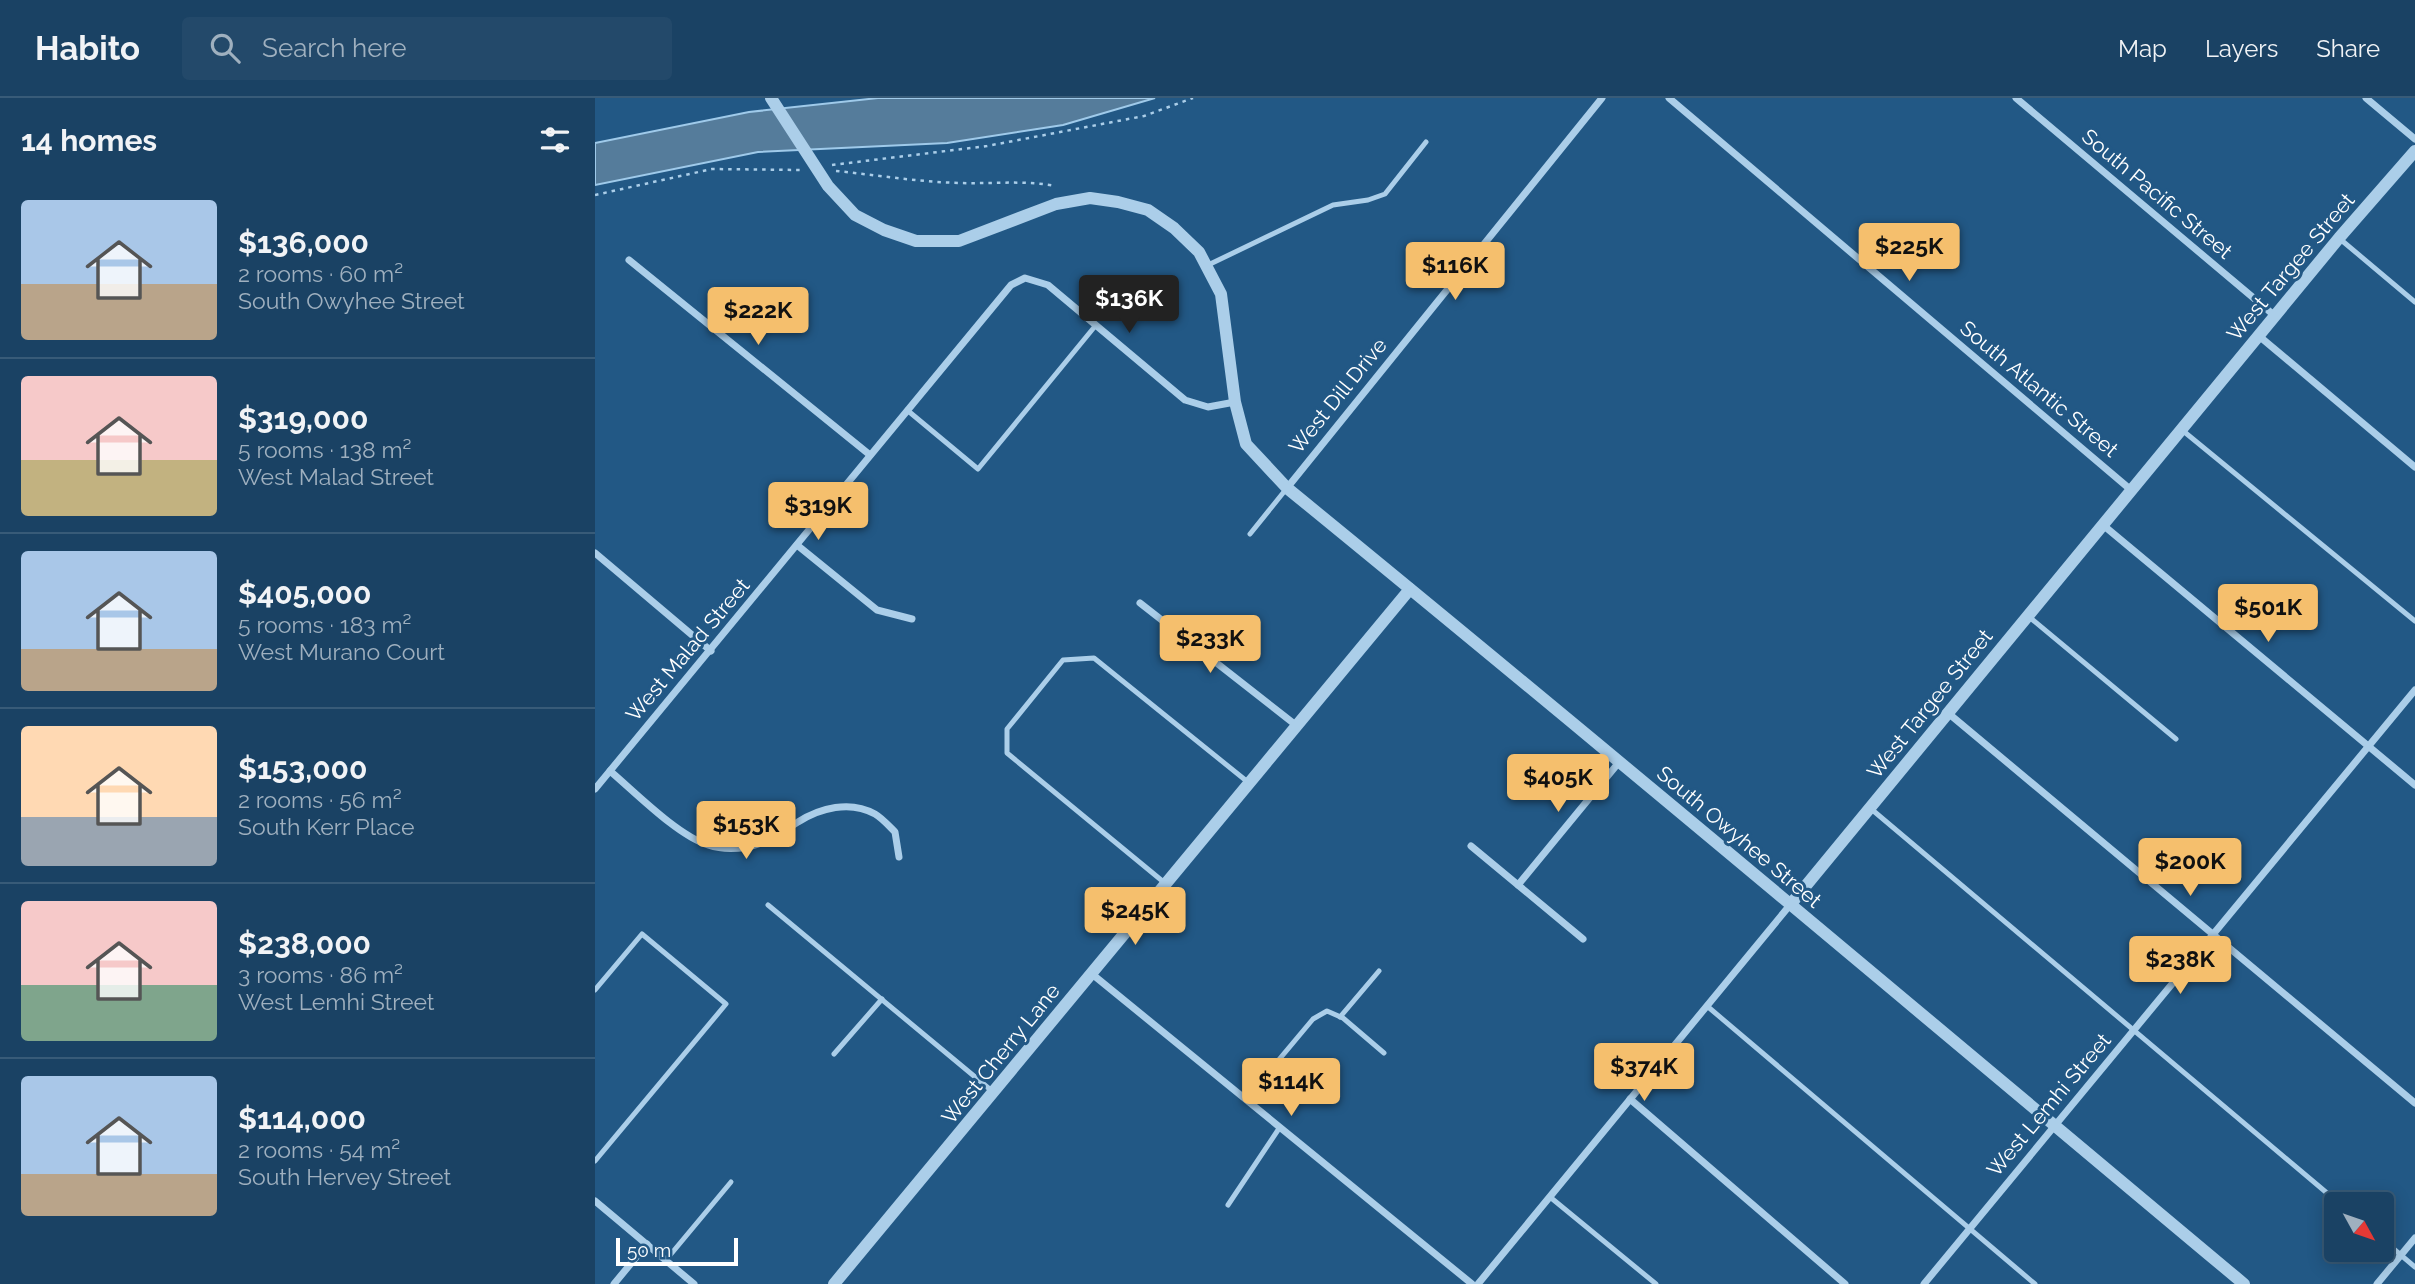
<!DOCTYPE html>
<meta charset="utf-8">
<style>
:root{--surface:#1a4264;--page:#23496a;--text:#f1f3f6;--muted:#9fb0bf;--line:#385b78;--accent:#f5bf6d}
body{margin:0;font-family:Raleway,sans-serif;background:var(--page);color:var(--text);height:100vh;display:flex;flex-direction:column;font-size:26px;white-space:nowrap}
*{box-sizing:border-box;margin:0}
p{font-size:23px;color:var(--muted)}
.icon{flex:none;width:38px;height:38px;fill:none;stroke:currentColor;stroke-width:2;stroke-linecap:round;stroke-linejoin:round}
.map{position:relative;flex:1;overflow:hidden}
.side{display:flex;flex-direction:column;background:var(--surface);width:595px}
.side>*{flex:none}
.needle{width:46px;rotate:130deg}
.controls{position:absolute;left:1729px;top:1094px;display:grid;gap:14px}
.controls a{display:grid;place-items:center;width:70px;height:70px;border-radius:7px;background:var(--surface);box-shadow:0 4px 18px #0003,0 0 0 2px var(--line);font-size:35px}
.scale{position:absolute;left:21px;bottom:18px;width:122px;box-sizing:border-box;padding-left:7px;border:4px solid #fff;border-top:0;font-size:19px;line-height:24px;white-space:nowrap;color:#fff;-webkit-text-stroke:5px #225885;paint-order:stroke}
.price{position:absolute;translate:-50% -60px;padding:0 16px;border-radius:7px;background:var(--accent);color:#111;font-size:23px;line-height:46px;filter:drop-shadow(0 2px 4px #0008)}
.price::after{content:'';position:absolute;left:50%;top:42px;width:21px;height:16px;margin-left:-10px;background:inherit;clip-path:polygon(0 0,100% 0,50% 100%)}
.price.on{background:#222;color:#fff}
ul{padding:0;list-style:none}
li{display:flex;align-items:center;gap:21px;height:175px;padding:0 21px}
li+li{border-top:2px solid var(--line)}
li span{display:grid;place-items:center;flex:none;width:196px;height:140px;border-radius:7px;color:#555}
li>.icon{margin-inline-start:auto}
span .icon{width:84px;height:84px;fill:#fffc;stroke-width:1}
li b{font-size:30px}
h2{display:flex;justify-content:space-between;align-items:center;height:84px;padding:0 21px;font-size:30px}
header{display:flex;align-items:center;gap:42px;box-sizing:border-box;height:98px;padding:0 35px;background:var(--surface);border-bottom:2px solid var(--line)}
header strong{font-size:33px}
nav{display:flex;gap:38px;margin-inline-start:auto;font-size:24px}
.search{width:490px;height:63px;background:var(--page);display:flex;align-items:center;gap:18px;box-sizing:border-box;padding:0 24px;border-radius:7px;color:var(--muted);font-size:26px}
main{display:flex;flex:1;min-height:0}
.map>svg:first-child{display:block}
.water{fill:#557c9b;stroke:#9fcaea;stroke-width:2}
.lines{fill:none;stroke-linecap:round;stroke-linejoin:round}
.path{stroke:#abcee9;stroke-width:2.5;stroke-dasharray:3.5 5;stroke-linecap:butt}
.service{stroke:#abcee9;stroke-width:5}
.minor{stroke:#abcee9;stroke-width:7}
.tertiary{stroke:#abcee9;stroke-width:12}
.labels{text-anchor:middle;stroke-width:6;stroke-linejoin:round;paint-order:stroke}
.street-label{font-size:21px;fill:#fff;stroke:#225885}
</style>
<header>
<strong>Habito</strong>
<div class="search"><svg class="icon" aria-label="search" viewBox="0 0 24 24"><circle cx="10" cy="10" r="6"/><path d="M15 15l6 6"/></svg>Search here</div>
<nav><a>Map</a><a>Layers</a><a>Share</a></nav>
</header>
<main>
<section class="side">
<h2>14 homes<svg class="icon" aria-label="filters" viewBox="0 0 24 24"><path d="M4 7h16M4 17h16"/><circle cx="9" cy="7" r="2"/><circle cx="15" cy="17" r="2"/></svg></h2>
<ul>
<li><span style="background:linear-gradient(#a9c7e8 60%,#b9a48a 0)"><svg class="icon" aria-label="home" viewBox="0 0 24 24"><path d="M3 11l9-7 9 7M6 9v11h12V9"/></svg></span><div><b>$136,000</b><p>2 rooms · 60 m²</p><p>South Owyhee Street</p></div></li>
<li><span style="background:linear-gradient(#f6c9c9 60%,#c2b280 0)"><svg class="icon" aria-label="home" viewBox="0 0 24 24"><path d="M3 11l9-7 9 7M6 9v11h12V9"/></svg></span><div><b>$319,000</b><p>5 rooms · 138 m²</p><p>West Malad Street</p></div></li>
<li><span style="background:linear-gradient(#a9c7e8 70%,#b9a48a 0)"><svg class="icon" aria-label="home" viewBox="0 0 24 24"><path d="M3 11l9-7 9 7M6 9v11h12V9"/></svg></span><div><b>$405,000</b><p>5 rooms · 183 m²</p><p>West Murano Court</p></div></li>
<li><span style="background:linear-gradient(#ffd9b3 65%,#9aa5b1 0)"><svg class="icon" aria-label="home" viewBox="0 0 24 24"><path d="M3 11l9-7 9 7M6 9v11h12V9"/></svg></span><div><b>$153,000</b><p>2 rooms · 56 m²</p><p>South Kerr Place</p></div></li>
<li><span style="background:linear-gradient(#f6c9c9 60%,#7fa58c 0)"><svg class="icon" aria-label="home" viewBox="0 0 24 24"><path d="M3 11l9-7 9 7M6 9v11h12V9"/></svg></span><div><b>$238,000</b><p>3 rooms · 86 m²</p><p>West Lemhi Street</p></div></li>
<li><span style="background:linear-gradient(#a9c7e8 70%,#b9a48a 0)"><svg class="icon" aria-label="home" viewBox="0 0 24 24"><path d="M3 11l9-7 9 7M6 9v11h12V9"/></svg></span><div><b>$114,000</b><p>2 rooms · 54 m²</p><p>South Hervey Street</p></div></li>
</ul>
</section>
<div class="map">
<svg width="1820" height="1186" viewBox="0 0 1820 1186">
<rect width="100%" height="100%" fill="#225885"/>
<!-- water -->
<polygon class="water" points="283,0 560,0 468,27 352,45 163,54 0,87 0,45 154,14"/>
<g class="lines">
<!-- path -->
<g class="path">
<polyline points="237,67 392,48 549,18 598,0"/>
<path d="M241,73C282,77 323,84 365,85C397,86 429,82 461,88"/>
<polyline points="0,97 117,71 206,72"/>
</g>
<!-- service -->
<g class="service">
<polyline points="1745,141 1820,204"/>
<polyline points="611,168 738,107 773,102 790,96 831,44"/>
<polyline points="312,312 383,371 501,227"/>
<polyline points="1587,332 1820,523"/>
<polyline points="655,436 692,390"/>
<polyline points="1433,518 1581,641"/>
<polyline points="1275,710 1745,1106"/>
<polyline points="571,786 412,655 412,631 468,562 499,560 654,685"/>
<polyline points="173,807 397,993"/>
<polyline points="0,892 47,836 131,906 0,1063"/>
<polyline points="1112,908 1440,1186"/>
<polyline points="745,919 784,873"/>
<polyline points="239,956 287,901"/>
<polyline points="651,1001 718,921 732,913 748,920 789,955"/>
<polyline points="955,1099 1061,1186"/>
<polyline points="633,1107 685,1029"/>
<polyline points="1787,1141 1820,1169"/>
<polyline points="71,1162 136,1084"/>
</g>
<!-- minor -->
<g class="minor">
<polyline points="1074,0 1536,392"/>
<polyline points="1421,0 1680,218"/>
<polyline points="1771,0 1820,41"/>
<polyline points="34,162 275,357"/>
<polyline points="1664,238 1820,369"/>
<polyline points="692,390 1007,0"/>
<polyline points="1508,427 1820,687"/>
<polyline points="202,447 282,512 317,521"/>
<polyline points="0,455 116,553"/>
<polyline points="545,505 702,628"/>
<polyline points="1353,615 1820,1005"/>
<path d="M15,673C41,695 82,737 113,747C134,754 156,750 176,741C186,737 194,729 203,724C225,710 255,702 280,716C287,720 294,728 300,734L304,759"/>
<polyline points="0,691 416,187 430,180 453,187 590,302 613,309 640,304"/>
<polyline points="876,748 988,841"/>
<polyline points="923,787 1025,663"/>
<polyline points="497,876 877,1186"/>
<polyline points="1035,1001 1250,1186"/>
<polyline points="0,1103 99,1186"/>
<polyline points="19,1186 52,1146"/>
<polyline points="883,1186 1195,807"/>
<polyline points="1329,1186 1820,592"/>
<polyline points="1782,1186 1820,1140"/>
</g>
<!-- tertiary -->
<g class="tertiary">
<path d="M176,0L233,88L260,117L289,132L321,143H364L461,106L495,100L523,104L553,112L579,130L604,154L626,196L640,304L651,346L692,390C1013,652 1331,920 1649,1186"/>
<polyline points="1195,807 1744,140 1820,53"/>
<polyline points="239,1186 815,491"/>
</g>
</g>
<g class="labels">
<!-- street labels -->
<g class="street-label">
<text transform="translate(1562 96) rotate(40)" y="7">South Pacific Street</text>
<text transform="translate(1696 169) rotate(-50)" y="7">West Targee Street</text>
<text transform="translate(1444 291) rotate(40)" y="7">South Atlantic Street</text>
<text transform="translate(743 298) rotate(-51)" y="7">West Dill Drive</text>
<text transform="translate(93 552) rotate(-50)" y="7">West Malad Street</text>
<text transform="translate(1335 606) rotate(-51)" y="7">West Targee Street</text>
<text transform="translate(1144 739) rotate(40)" y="7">South Owyhee Street</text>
<text transform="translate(406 956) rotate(-51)" y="7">West Cherry Lane</text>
<text transform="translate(1454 1007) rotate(-50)" y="7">West Lemhi Street</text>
</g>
</g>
</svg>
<div class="controls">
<a><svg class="needle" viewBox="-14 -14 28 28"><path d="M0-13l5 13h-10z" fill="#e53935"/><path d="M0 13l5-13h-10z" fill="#9fb0bf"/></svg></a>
</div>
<div class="scale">50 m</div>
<b class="price" style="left:1314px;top:185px">$225K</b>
<b class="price" style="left:860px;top:204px">$116K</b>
<b class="price on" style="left:534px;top:237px">$136K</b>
<b class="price" style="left:163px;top:249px">$222K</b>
<b class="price" style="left:223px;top:444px">$319K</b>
<b class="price" style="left:1673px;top:546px">$501K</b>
<b class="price" style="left:615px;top:577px">$233K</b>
<b class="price" style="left:963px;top:716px">$405K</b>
<b class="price" style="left:151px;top:763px">$153K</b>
<b class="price" style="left:1595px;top:800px">$200K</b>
<b class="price" style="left:540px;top:849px">$245K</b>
<b class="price" style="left:1585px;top:898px">$238K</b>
<b class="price" style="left:1049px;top:1005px">$374K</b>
<b class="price" style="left:696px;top:1020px">$114K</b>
</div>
</main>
